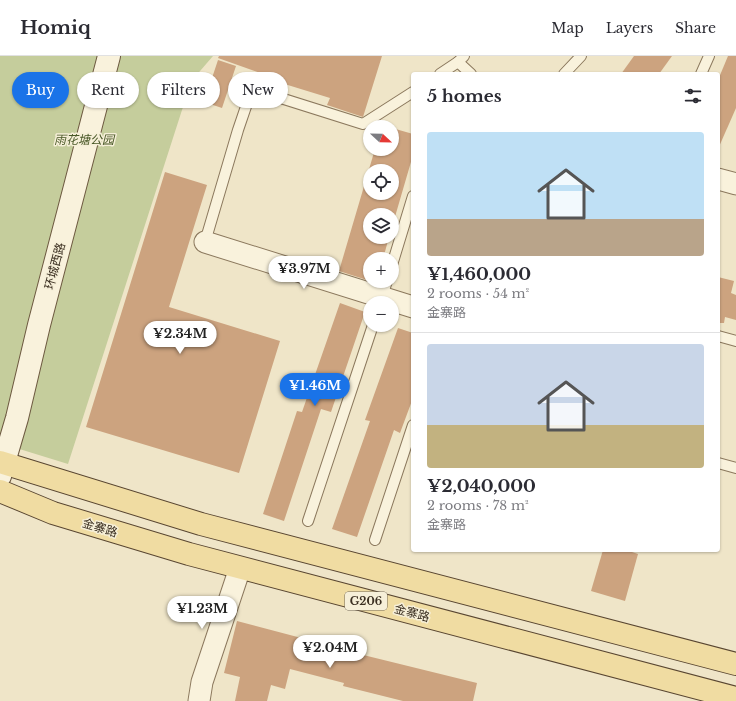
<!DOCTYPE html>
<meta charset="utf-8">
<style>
:root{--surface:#fff;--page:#f2f2f3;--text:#2b2b33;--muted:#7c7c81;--line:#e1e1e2;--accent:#1a73e8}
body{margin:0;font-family:"Libre Baskerville","Noto Sans SC",serif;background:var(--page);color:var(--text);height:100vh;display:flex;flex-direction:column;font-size:15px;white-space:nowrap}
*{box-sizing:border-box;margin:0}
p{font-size:13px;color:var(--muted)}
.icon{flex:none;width:22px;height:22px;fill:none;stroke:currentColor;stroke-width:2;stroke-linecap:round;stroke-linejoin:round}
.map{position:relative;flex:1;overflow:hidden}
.sheet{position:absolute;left:411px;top:16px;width:309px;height:480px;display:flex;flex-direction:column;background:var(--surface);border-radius:4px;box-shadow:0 1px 3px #0004}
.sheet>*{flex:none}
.guide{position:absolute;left:12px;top:16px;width:339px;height:36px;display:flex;gap:8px}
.needle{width:26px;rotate:112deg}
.buttons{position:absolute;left:363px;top:64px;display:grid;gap:8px}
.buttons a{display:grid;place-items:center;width:36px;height:36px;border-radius:50%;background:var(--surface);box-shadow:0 1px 3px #0004;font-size:20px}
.price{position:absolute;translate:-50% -34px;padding:0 9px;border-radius:14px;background:#fff;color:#222;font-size:13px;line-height:26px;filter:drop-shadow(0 1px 2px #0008)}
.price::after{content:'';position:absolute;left:50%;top:24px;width:12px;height:9px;margin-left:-6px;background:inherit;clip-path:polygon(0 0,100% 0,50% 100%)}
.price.active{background:var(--accent);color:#fff}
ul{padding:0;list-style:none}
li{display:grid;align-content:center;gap:8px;height:212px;padding:0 16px}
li+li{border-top:1px solid var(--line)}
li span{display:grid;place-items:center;height:124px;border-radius:4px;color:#555}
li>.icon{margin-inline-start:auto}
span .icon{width:72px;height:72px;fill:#fffc;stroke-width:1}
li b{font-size:17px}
h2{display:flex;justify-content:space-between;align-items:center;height:48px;padding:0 16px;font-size:17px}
.pill{padding:0 14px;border-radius:18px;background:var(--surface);box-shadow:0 1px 3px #0004;font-size:14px;line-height:36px}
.pill.active{background:var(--accent);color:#fff}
header{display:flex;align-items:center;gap:24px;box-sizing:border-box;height:56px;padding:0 20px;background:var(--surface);border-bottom:1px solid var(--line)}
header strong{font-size:19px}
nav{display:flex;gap:22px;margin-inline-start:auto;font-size:14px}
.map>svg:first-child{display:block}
.green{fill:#c5cd9c}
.building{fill:#cca37f;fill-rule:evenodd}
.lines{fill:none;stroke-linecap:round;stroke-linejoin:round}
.lane-casing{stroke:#8b785d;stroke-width:12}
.street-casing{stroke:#8b785d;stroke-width:23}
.secondary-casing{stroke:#6d5940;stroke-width:24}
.primary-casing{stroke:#594631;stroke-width:24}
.lane{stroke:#f9f2dc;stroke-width:10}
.street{stroke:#f9f2dc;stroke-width:21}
.secondary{stroke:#f9f2dc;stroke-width:22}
.primary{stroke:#f0dca2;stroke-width:22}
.labels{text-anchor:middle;stroke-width:3;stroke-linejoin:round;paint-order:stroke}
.shield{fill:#f6efd8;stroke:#736958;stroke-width:1}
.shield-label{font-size:11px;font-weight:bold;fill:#3b2f21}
.park-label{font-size:12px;font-style:italic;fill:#495827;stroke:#f6efd8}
.street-label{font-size:12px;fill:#3b2f21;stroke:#f6efd8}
</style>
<header>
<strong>Homiq</strong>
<nav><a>Map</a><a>Layers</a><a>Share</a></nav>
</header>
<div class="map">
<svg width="736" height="645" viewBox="0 0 736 645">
<rect width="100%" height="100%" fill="#efe5c8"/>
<!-- green -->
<polygon class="green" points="0,0 213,0 194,22 182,54 68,408 0,387"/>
<!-- building -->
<g class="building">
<polygon points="219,0 382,0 363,61 327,49 330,42 265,22 266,19 218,2"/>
<polygon points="634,0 672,0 659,18 621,18"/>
<polygon points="728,0 736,0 736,52 718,93 718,24"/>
<polygon points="218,4 236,10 222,52 204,46"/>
<path d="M392,72L413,78V99L392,171V159H370V181H389L383,203H370V225L339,215L375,93H392ZM370,115H392V137H370Z"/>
<polygon points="165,116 207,129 169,251 280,285 239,417 86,371"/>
<polygon points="718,221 734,225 731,237 736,239 736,264 725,261 724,267 718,267"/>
<polygon points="340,247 365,256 331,356 321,353 284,465 263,458 297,355 302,356"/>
<polygon points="398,272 413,277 413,342 400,377 394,374 357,481 332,473 370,365 365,364"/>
<polygon points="603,494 626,494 638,498 625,545 591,535"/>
<polygon points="237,565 343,593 343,594 477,627 473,645 403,645 343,630 344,627 290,613 285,633 271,629 267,645 235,645 240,621 224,617"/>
</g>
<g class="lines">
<!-- lane casing -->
<g class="lane-casing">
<g id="lane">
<polyline points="464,0 458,6 471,18"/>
<polyline points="440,18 458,6"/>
<polyline points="564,18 581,0"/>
<polyline points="701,18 709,0"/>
<polyline points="205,186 238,74 252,33 363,68 413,36"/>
<polyline points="392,209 413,140"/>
<polyline points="381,244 387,225"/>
<polyline points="718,280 736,285"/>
<polyline points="718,407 736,412"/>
<polyline points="308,465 373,269"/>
<polyline points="375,484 413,369"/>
</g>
</g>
<!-- street casing -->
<g class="street-casing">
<g id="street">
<polyline points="718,123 736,128"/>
<polyline points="205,186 413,251"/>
<polyline points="199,645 202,626 240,512"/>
</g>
</g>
<!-- secondary casing -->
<g class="secondary-casing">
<polyline id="secondary" points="0,420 17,362 39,269 109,0"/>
</g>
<!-- primary casing -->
<g class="primary-casing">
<g id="primary">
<polyline points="0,406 201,468 736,608"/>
<polyline points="0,435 53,457 189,498 736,642"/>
</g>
</g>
<!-- lane -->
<use href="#lane" class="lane"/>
<!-- street -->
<use href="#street" class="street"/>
<!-- secondary -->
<use href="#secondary" class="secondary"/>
<!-- primary -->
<use href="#primary" class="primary"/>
</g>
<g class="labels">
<!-- shield labels -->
<rect class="shield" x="345" y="536" width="42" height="18" rx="3"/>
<g class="shield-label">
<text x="366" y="549">G206</text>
</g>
<!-- park labels -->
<g class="park-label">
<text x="84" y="88">雨花塘公园</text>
</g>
<!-- street labels -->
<g class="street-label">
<text transform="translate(55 210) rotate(-75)" y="4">环城西路</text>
<text transform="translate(100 472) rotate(17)" y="4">金寨路</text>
<text transform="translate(412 557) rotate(15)" y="4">金寨路</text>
</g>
</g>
</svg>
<div class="buttons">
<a><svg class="needle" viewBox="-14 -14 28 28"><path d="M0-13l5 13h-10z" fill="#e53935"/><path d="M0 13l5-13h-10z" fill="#7c7c81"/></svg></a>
<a><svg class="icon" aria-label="locate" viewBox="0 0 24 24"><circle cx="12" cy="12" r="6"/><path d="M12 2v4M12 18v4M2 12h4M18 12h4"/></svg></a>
<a><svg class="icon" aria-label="layers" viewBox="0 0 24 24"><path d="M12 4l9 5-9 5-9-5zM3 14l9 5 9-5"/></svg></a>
<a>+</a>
<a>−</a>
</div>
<b class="price" style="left:304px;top:234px">¥3.97M</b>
<b class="price" style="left:180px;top:299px">¥2.34M</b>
<b class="price active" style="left:315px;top:351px">¥1.46M</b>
<b class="price" style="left:202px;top:574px">¥1.23M</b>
<b class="price" style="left:330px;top:613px">¥2.04M</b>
<div class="guide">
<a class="pill active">Buy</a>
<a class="pill">Rent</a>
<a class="pill">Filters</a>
<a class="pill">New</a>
</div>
<section class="sheet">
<h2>5 homes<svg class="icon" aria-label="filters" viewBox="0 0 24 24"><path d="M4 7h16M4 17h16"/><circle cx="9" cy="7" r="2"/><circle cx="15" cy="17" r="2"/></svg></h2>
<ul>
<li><span style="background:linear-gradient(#bfe0f5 70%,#b9a48a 0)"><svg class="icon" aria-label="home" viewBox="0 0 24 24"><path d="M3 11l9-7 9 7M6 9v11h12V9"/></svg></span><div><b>¥1,460,000</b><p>2 rooms · 54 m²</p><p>金寨路</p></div></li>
<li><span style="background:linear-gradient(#c9d6e8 65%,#c2b280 0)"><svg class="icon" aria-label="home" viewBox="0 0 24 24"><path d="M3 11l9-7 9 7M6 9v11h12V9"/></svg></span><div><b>¥2,040,000</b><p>2 rooms · 78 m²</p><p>金寨路</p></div></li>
</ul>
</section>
</div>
